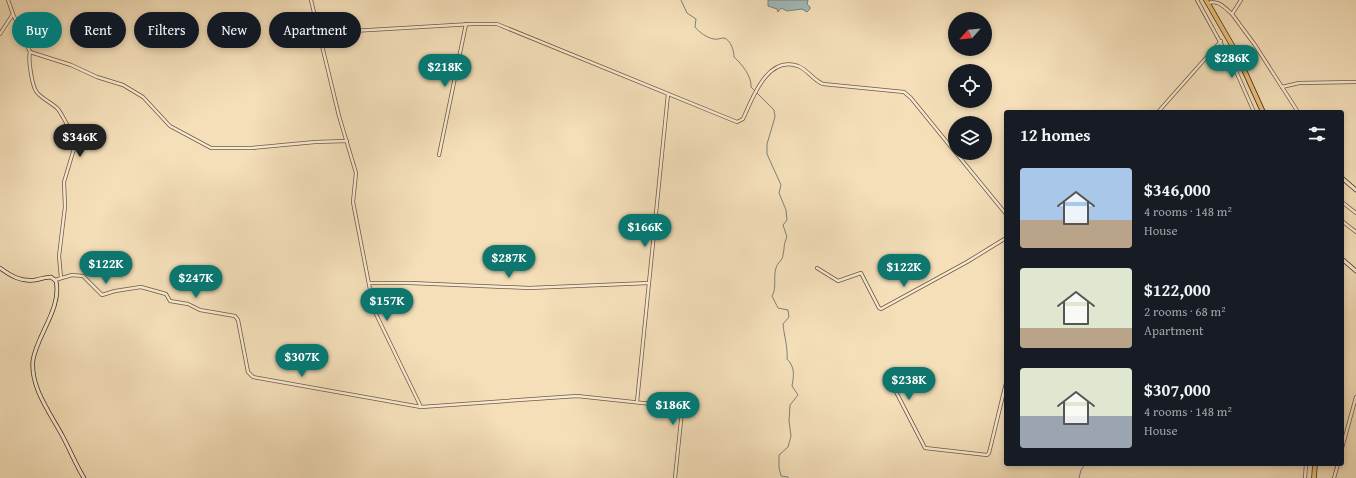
<!DOCTYPE html>
<meta charset="utf-8">
<style>
:root{--surface:#171b24;--page:#20242c;--text:#f1f3f6;--muted:#9ea1a6;--accent:#0f766e}
body{margin:0;font-family:"Gentium Book Plus",serif;background:var(--page);color:var(--text);height:100vh;display:flex;flex-direction:column;font-size:15px;white-space:nowrap}
*{box-sizing:border-box;margin:0}
p{font-size:13px;color:var(--muted)}
.icon{flex:none;width:22px;height:22px;fill:none;stroke:currentColor;stroke-width:2;stroke-linecap:round;stroke-linejoin:round}
.map{position:relative;flex:1;overflow:hidden}
.panel{position:absolute;left:1004px;top:110px;width:340px;height:356px;display:flex;flex-direction:column;background:var(--surface);border-radius:4px;box-shadow:0 2px 6px #0003}
.panel>*{flex:none}
.banner{position:absolute;left:12px;top:12px;width:380px;height:36px;display:flex;gap:8px}
.needle{width:26px;rotate:243deg}
.tools{position:absolute;left:948px;top:12px;display:grid;gap:8px}
.tools a{display:grid;place-items:center;width:44px;height:44px;border-radius:50%;background:var(--surface);box-shadow:0 2px 6px #0003;font-size:20px}
.price{position:absolute;translate:-50% -34px;padding:0 9px;border-radius:14px;background:var(--accent);color:#fff;font-size:13px;line-height:26px;filter:drop-shadow(0 1px 2px #0008)}
.price::after{content:'';position:absolute;left:50%;top:24px;width:12px;height:9px;margin-left:-6px;background:inherit;clip-path:polygon(0 0,100% 0,50% 100%)}
.price.current{background:#222;color:#fff}
ul{padding:0;list-style:none}
li{display:flex;align-items:center;gap:12px;height:100px;padding:0 16px}
li span{display:grid;place-items:center;flex:none;width:112px;height:80px;border-radius:4px;color:#555}
li>.icon{margin-inline-start:auto}
span .icon{width:48px;height:48px;fill:#fffc;stroke-width:1}
li b{font-size:17px}
h2{display:flex;justify-content:space-between;align-items:center;height:48px;padding:0 16px;font-size:17px}
.tag{padding:0 14px;border-radius:18px;background:var(--surface);box-shadow:0 2px 6px #0003;font-size:14px;line-height:36px}
.tag.current{background:var(--accent);color:#fff}
.map>svg:first-child{display:block}
.water{fill:#a1baba;stroke:#7b817a}
.lines{fill:none;stroke-linecap:round;stroke-linejoin:round}
.stream{stroke:#7b817a;stroke-width:1}
.street-casing{stroke:#6e5941;stroke-width:4}
.secondary-casing{stroke:#412c19;stroke-width:4.5}
.highway-casing{stroke:#412c19;stroke-width:5.5}
.street{stroke:#f8ead2;stroke-width:2.5}
.secondary{stroke:#f8ead2;stroke-width:3}
.highway{stroke:#eac07c;stroke-width:4}
</style>
<div class="map">
<svg width="1356" height="478" viewBox="0 0 1356 478">
<rect width="100%" height="100%" fill="#f4dfb9"/>
<filter id="stains"><feTurbulence type="fractalNoise" baseFrequency=".005" numOctaves="4"/><feColorMatrix values="0 0 0 0 .2 0 0 0 0 .09 0 0 0 0 .02 0 0 0 .5 -.17"/></filter>
<radialGradient id="worn" r=".72"><stop offset=".6" stop-color="#630" stop-opacity="0"/><stop offset="1" stop-color="#630" stop-opacity=".3"/></radialGradient>
<!-- water -->
<polygon class="water" points="768,0 808,0 807,4 810,7 810,9 807,12 802,9 787,11 781,8 778,12 777,9 768,6"/>
<g class="lines">
<!-- stream -->
<g class="stream">
<path d="M681,0L687,13L696,19L695,27C699,32 707,38 714,39C717,40 720,38 724,38C731,40 734,51 734,57C742,64 752,77 751,87L754,90"/>
<path d="M757,93L774,110L775,117L767,144V154L781,185L779,193L786,210L787,220L783,225L787,237C783,246 785,246 783,255C783,260 777,263 776,268C773,278 777,288 772,296L778,308L788,310L789,317L783,324C784,336 788,347 787,359C795,367 794,375 792,386L798,395L790,405L789,421L791,436L788,447L779,455V468L781,476L788,477V478"/>
<polyline points="1079,478 1081,470 1085,464"/>
</g>
<!-- street casing -->
<g class="street-casing">
<g id="street">
<polyline points="311,0 339,116 356,173 353,202 374,310 421,407 577,396 680,407 682,411 675,478"/>
<polyline points="1197,0 1235,69 1254,112"/>
<path d="M1208,3C1219,0 1224,7 1232,14L1241,0"/>
<polyline points="13,14 30,52 71,65 97,77 123,85 143,97 170,126 211,148 252,148 315,142 347,141"/>
<polyline points="1232,14 1255,45 1298,112"/>
<path d="M318,33L472,24H497L737,122L743,119C752,99 767,55 798,66C808,70 813,80 823,84L904,92L911,98L955,152"/>
<polyline points="0,34 13,14 8,0"/>
<path d="M30,52C28,59 32,85 36,91C40,98 51,102 58,109C65,119 70,131 76,142L64,182L65,207L59,256L61,278"/>
<polyline points="1282,87 1299,83 1356,82"/>
<polyline points="1158,112 1221,41"/>
<polyline points="956,153 1006,214"/>
<polyline points="439,155 466,24"/>
<polyline points="1342,202 1356,213"/>
<polyline points="1342,221 1356,232"/>
<polyline points="817,268 838,281 861,273 879,308 881,309 967,262 1006,238"/>
<polyline points="55,280 72,275 83,276 102,295 115,291 141,287 166,294 170,301 188,304 200,310 235,316 238,320 248,372 253,377 421,407"/>
<polyline points="369,283 410,283 529,288 649,283"/>
<polyline points="894,388 925,448 987,455 989,453 1006,383"/>
<polyline points="637,402 668,94"/>
<polyline points="1342,448 1356,397"/>
<polyline points="1305,478 1306,464"/>
<polyline points="1334,478 1338,464"/>
</g>
</g>
<!-- secondary casing -->
<g class="secondary-casing">
<g id="secondary">
<polyline points="1342,178 1356,190"/>
<polyline points="1342,259 1356,271"/>
<path d="M0,268C11,276 21,282 35,280C41,279 46,277 51,277L56,281C62,308 37,335 33,360C30,388 51,414 63,437C70,450 76,465 84,478"/>
</g>
</g>
<!-- highway casing -->
<g class="highway-casing">
<g id="highway">
<polyline points="1206,0 1236,52 1263,112"/>
<polyline points="1314,478 1315,464"/>
</g>
</g>
<!-- street -->
<use href="#street" class="street"/>
<!-- secondary -->
<use href="#secondary" class="secondary"/>
<!-- highway -->
<use href="#highway" class="highway"/>
</g>
<rect width="100%" height="100%" filter="url(#stains)"/>
<rect width="100%" height="100%" fill="url(#worn)"/>
</svg>
<div class="tools">
<a><svg class="needle" viewBox="-14 -14 28 28"><path d="M0-13l5 13h-10z" fill="#e53935"/><path d="M0 13l5-13h-10z" fill="#9ea1a6"/></svg></a>
<a><svg class="icon" aria-label="locate" viewBox="0 0 24 24"><circle cx="12" cy="12" r="6"/><path d="M12 2v4M12 18v4M2 12h4M18 12h4"/></svg></a>
<a><svg class="icon" aria-label="layers" viewBox="0 0 24 24"><path d="M12 4l9 5-9 5-9-5zM3 14l9 5 9-5"/></svg></a>
</div>
<b class="price" style="left:1232px;top:79px">$286K</b>
<b class="price" style="left:445px;top:88px">$218K</b>
<b class="price current" style="left:80px;top:158px">$346K</b>
<b class="price" style="left:645px;top:248px">$166K</b>
<b class="price" style="left:509px;top:279px">$287K</b>
<b class="price" style="left:106px;top:285px">$122K</b>
<b class="price" style="left:904px;top:288px">$122K</b>
<b class="price" style="left:196px;top:299px">$247K</b>
<b class="price" style="left:387px;top:322px">$157K</b>
<b class="price" style="left:302px;top:378px">$307K</b>
<b class="price" style="left:909px;top:401px">$238K</b>
<b class="price" style="left:673px;top:426px">$186K</b>
<div class="banner">
<a class="tag current">Buy</a>
<a class="tag">Rent</a>
<a class="tag">Filters</a>
<a class="tag">New</a>
<a class="tag">Apartment</a>
</div>
<section class="panel">
<h2>12 homes<svg class="icon" aria-label="filters" viewBox="0 0 24 24"><path d="M4 7h16M4 17h16"/><circle cx="9" cy="7" r="2"/><circle cx="15" cy="17" r="2"/></svg></h2>
<ul>
<li><span style="background:linear-gradient(#a9c7e8 65%,#b9a48a 0)"><svg class="icon" aria-label="home" viewBox="0 0 24 24"><path d="M3 11l9-7 9 7M6 9v11h12V9"/></svg></span><div><b>$346,000</b><p>4 rooms · 148 m²</p><p>House</p></div></li>
<li><span style="background:linear-gradient(#dfe7d0 75%,#b9a48a 0)"><svg class="icon" aria-label="home" viewBox="0 0 24 24"><path d="M3 11l9-7 9 7M6 9v11h12V9"/></svg></span><div><b>$122,000</b><p>2 rooms · 68 m²</p><p>Apartment</p></div></li>
<li><span style="background:linear-gradient(#dfe7d0 60%,#9aa5b1 0)"><svg class="icon" aria-label="home" viewBox="0 0 24 24"><path d="M3 11l9-7 9 7M6 9v11h12V9"/></svg></span><div><b>$307,000</b><p>4 rooms · 148 m²</p><p>House</p></div></li>
</ul>
</section>
</div>
